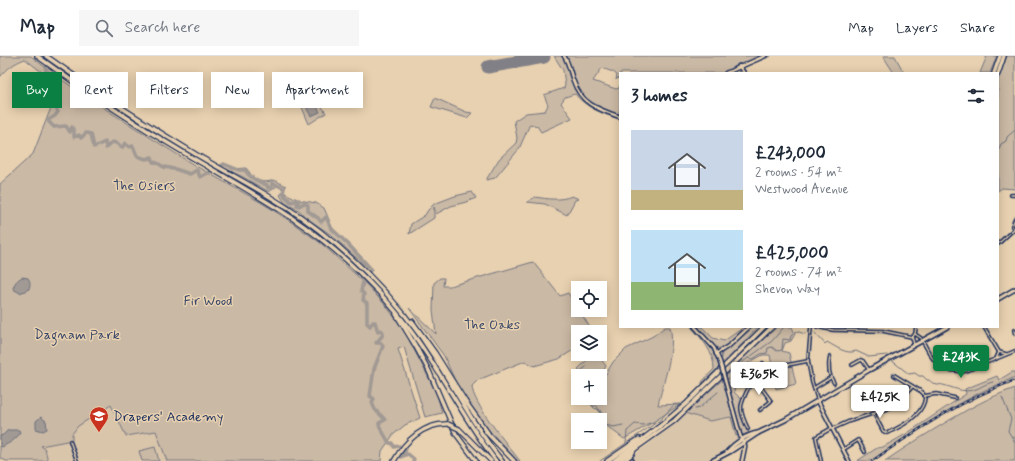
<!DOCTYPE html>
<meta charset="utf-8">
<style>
:root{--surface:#fff;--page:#f6f6f7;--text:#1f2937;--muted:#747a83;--line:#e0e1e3;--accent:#0b8043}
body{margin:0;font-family:Mynerve,sans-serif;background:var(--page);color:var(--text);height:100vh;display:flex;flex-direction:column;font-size:15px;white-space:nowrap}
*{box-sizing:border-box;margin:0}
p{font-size:13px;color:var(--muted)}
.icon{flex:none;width:22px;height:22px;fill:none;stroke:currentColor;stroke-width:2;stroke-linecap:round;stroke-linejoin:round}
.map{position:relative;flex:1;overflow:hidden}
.sheet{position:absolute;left:619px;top:16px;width:380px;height:256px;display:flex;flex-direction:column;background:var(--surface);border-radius:0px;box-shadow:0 2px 10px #0003}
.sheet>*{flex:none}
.top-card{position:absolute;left:12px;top:16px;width:380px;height:36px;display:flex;gap:8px}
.buttons{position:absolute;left:571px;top:225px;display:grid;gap:8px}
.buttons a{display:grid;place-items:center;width:36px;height:36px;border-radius:0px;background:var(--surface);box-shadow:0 2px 10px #0003;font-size:20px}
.price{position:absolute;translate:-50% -34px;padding:0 9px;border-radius:4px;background:#fff;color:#222;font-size:13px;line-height:26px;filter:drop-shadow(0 1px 2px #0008)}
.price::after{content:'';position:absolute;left:50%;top:24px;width:12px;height:9px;margin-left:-6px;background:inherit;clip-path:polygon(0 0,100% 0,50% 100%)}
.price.current{background:var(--accent);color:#fff}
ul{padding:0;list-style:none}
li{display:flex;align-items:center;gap:12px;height:100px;padding:0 12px}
li span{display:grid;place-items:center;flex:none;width:112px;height:80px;border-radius:0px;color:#555}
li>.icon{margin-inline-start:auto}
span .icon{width:48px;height:48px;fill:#fffc;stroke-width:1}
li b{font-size:17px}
h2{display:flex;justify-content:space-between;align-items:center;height:48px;padding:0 12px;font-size:17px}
.pill{padding:0 14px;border-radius:0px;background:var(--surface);box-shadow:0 2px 10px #0003;font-size:14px;line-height:36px}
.pill.current{background:var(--accent);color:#fff}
header{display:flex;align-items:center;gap:24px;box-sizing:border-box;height:56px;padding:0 20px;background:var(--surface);border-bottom:1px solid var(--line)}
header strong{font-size:19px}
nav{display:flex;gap:22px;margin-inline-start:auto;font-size:14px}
.search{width:280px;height:36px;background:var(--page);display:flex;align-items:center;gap:10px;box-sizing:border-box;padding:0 14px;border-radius:0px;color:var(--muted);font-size:15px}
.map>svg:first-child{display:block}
.built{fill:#d9c5aa}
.green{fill:#cab9a4;stroke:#727481}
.water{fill:#a19994;stroke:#6b6f7e}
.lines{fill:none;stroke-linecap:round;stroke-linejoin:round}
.stream{stroke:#6b6f7e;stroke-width:1}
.river{stroke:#a19994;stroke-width:3.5}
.runway{stroke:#828087;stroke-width:13}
.street-casing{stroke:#1b2f5e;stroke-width:4.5}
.secondary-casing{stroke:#1b2f5e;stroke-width:5.5}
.primary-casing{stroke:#1b2f5e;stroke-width:6}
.highway-casing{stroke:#1b2f5e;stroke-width:6}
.street{stroke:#e8d1b0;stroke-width:1.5}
.secondary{stroke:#e8d1b0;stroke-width:2.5}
.primary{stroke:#e8d1b0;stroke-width:3}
.highway{stroke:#e8d1b0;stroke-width:3.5}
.rail-casing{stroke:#1b2f5e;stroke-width:2.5}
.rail{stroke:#e8d1b0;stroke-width:1;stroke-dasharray:3;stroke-linecap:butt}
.secondary-bridge-casing{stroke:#1b2f5e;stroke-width:5.5;stroke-linecap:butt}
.highway-bridge-casing{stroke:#1b2f5e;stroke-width:6;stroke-linecap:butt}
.secondary-bridge{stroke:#e8d1b0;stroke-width:2.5}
.highway-bridge{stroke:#e8d1b0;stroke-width:3.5}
.labels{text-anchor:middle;stroke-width:3;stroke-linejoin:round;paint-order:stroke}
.park-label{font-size:14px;fill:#354468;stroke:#e8d1b0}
.poi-label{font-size:14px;fill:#1b2f5e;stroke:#e8d1b0;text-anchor:start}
</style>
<header>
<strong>Map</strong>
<div class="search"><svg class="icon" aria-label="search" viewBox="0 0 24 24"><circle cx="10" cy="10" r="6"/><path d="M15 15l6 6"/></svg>Search here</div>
<nav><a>Map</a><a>Layers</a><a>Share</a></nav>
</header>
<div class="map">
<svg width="1015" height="405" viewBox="0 0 1015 405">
<rect width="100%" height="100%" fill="#e8d1b0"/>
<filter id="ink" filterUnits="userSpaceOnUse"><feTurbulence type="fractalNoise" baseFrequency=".025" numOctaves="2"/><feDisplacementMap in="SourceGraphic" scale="8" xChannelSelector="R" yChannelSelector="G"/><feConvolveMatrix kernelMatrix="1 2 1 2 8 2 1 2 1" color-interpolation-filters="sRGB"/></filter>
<g filter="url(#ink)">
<!-- built -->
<g class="built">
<polygon points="111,349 126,380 156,375 167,405 79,405 71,381 72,378 78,370"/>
<polygon points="685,357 722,364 731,361 736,379 739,383 717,400 708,405 630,405 629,403 649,388"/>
<polygon points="70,385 75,405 42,405 37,391"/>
</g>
<!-- green -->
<g class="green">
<path d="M0,0H31L56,20L113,58L194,109L262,147L287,163L322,188L366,228L387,251L410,283L409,284L437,338L442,357L425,361L404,291L398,293L420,362L405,369L393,379L382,395L381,405H167L156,375L126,380L111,349L78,370L72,378V384L41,390L45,393L48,405H6L0,402V128L33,98L52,49C44,38 40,31 43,17L25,3C14,7 8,12 0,21Z"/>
<path d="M554,0H771L743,11L747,17H740L737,14L730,17H620V23L618,22L616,24L617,19L613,16L602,12L593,25L616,33L619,32L620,29V52L618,59L620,60V63C604,59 585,51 575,38L565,41L561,47L572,62L541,76L537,70L530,68L519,93L495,122L486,124L499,103L516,87L517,82L514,65L526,57L545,55L548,49L544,39L564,32L565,29L563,14Z"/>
<polygon points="883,0 895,0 904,17 894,17"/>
<polygon points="987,0 997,0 990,17 980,17"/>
<polygon points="1007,0 1015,0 1015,133 1002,132 998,135 998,25"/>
<polygon points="316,41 326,57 309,68 301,49"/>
<polygon points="435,42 466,56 472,57 467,62 431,51"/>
<path d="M227,109L232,113L246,112L250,117L252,122C260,126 266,127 274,124L286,130L284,134L277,130L269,136L243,121L219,110Z"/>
<polygon points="283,136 299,144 316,147 324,152 333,173 351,190 369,209 370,214 330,178 305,161 300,155 285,147 280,139"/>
<polygon points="472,136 476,142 466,146 451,150 436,158 434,151 434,162 409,178 411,168 425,159 428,154 434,148 455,140"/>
<path d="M572,140L579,143L575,144L567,159L545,148L527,146L535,141C548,143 560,145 572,140Z"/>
<path d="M533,206L560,240L568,237L591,273L595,276H578V291L559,303L534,310L525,305L478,324L472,330C472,347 508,389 520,405H518L483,368L457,329L444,300L409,252L436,278L433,254L434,227L440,222H444L443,230H450Z"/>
<path d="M665,271H670C676,292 663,327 658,349L681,348L650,368L624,383L604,368L597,350H592L590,345L592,342H600V328L613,306L626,293L653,280Z"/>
<path d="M691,271H694C706,285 714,293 719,311L702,328V326L714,313C714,296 702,283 691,271Z"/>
<path d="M698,271H702L713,282L724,285L744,271H748C743,276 725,295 717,292C714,291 701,275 698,271Z"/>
<polygon points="753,271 758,271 722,309 721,304 722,296 734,288"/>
<polygon points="777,271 792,271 795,278 791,285 785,287 782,295 789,297 796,328 776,333 770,299 763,299 748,307 749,311 746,313 744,312 736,324 734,336 742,344 742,362 749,377 742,379 726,320 746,299"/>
<polygon points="593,298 597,298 606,310 600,320 581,320 578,313"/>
<polygon points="1012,316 1015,316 1015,321 983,335 961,347 919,372 871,405 857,405 877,392 883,391 906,378 966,338 965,333 997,320 999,324"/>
<polygon points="723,323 738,379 736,380 731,361 710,365 685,357"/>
<path d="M1015,332V405H885C904,392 923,380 943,368C968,353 987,342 1015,332Z"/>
<polygon points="155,391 159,405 142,405 139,395"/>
</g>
<!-- water -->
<g class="water">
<polygon points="312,48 315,48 320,56 311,60 307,53 307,51"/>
<path d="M22,221L28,222C31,226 30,229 29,233L20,237L13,233C14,227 17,224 22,221Z"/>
<polygon points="41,361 46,365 47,373 43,375 36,373 36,365"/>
<path d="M8,374H19L20,377C16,384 9,387 2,391L0,390V380L3,379Z"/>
</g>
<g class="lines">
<!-- stream -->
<g class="stream">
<polyline points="998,96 1001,88 1006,85 1007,81 1015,74"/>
<path d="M815,277L825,288L827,286C836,291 847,299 856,295L869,301L887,299"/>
<polyline points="748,302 753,303 761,298 767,297 768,292 772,291 777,295 782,294 783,283 790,284 791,280 796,275 805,278"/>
<path d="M891,304L909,318L915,317L919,320H923L927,324H929C931,326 934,328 937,329C939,329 941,328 943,329C952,331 963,337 973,334C981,332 984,328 993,326"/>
<polyline points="731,319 740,308 772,285 784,271"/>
<polyline points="580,320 579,316 586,311"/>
<polyline points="1002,341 1011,363 1008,375 1015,386"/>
<polyline points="588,342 594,352 600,354 606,369 613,371 623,369"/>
<polyline points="695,353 699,352 718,336"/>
<polyline points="626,387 627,375 635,368 643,369 655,366"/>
<polyline points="600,405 660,364 674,349 680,349"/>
</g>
<!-- river -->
<g class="river">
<path d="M46,11L45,35L50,37L51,46L54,47L58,56L55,60L48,64L49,66L54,71L66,70L70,76L72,71L74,73V81L79,79L81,82L86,77L91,78L94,91L105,86L106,92L112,86L116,87L122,92L125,87L129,91L133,90L137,100L146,103L152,101L153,106C159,106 159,109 164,111C167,112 169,111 172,113H175L190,118L197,114L200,121L210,116"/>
<path d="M221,110L224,108L239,114H245C250,122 258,126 267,129L268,132L272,131V127L284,132L283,138L291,146L299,144L297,149L299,150L304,147L308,149V155L318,162L321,166L326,161L331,172L348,188L371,213L370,215"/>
<path d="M363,226L361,235L364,238L363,244L367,247V267L370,270L373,266H375L378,276L381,274L383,276L382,280L376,287H381L383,290L374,313L370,340L374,343L372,346C375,358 380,356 385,364L379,367V369L389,387H392L394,391L399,390L401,392L406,393L405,396L401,397V401L408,398L414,403L413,405"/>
</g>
<!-- runway -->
<polyline class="runway" points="488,11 544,1"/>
<!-- street casing -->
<g class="street-casing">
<g id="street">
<polyline points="1011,139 1015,139"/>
<polyline points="1015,163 1012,170 1015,175"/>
<polyline points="998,188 1013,174"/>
<polyline points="811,271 808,305 812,326 818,345"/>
<polyline points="817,271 833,274 883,275 912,281 914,288"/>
<polyline points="984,271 999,296 1006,298"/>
<polyline points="1014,274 1015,278"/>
<polyline points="915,278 916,271"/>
<polyline points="912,281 915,278 921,282"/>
<path d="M922,284C931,299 932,308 950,314C956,315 960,316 966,315L1015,295"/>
<path d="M830,300C828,310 828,319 834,327"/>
<polyline points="967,303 971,313"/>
<polyline points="996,303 999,296"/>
<polyline points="852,309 861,304 863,305 869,314"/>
<polyline points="763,320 761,312 763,307"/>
<polyline points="757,326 771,345 760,354"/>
<polyline points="744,327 750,329 763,320 787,309 808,305"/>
<polyline points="814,332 830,322"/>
<polyline points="865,340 875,336 879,336 890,351"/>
<polyline points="924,340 936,338 955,342"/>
<path d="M874,358L883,375L887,377C901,371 924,359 925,341L922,336L894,319"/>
<path d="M748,373C738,352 739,350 750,329"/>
<polyline points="832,373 850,365 887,353 900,345 912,331"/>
<polyline points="70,385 77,405"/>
<polyline points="844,393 858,384 865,396"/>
<polyline points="632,403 633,405"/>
<polyline points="821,405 816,381 832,372"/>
</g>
</g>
<!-- secondary casing -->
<g class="secondary-casing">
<g id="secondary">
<path d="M564,0C569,7 570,16 573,24C581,48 597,53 620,61"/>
<polyline points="739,10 744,17"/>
<polyline points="726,17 765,0"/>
<polyline points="695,271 714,292 720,306"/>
<polyline points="716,298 730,289 749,271"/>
<polyline points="725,324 740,379 745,390 742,405"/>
<polyline points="818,345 849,405"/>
</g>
</g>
<!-- primary casing -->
<g class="primary-casing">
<g id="primary">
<polyline points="998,243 1015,233"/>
<path d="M727,396C734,388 747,378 758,377"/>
<polyline points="712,405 731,395 758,377 785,364 869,314 947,271"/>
</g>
</g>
<!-- highway casing -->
<g class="highway-casing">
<g id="highway">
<path d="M37,0C85,35 135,68 186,98C248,135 306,164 359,216C386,242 410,271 430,303C452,337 471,373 496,405"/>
<path d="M46,0C95,35 145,68 197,99C226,116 255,131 283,149C313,168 341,191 366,216C392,242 416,271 436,303C457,337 476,373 502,405"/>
<polyline points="994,17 1000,0"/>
<polyline points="998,18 1004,0"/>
<polyline points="396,258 415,289 429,315 456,378 476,405"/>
<polyline points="412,265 435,297 465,345 488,377"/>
<polyline points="459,373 491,405"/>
<polyline points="486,376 514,405"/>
<path d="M394,405C405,385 424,367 448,368"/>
<polyline points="607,405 639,383"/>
<polyline points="614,405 660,370 687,347 764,271"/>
<polyline points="618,405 674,365 772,271"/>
<polyline points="624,405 632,398 634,394"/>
</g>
</g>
<!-- street -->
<use href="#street" class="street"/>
<!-- secondary -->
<use href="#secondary" class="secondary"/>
<!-- primary -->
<use href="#primary" class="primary"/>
<!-- highway -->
<use href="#highway" class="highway"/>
<!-- rail casing -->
<g class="rail-casing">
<path id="rail" d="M872,405C918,373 963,343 1015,324"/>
</g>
<!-- rail -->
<use href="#rail" class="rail"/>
<!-- secondary-bridge casing -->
<g class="secondary-bridge-casing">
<polyline id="secondary-bridge" points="720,306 725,324"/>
</g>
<!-- highway-bridge casing -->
<g class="highway-bridge-casing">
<polyline id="highway-bridge" points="448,368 459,373"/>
</g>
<!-- secondary-bridge -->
<use href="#secondary-bridge" class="secondary-bridge"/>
<!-- highway-bridge -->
<use href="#highway-bridge" class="highway-bridge"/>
</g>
</g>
<!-- icons -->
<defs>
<g id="school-pin" transform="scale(1)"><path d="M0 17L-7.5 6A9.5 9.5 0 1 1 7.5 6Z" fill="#c8321e" stroke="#e8d1b0"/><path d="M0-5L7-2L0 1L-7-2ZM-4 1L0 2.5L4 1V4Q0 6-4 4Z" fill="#fff"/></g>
</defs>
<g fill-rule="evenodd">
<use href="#school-pin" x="99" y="360"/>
</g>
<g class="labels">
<!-- park labels -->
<g class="park-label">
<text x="144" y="134">The Osiers</text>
<text x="208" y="249">Fir Wood</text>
<text x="492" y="273">The Oaks</text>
<text x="77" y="283">Dagnam Park</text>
</g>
<!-- poi labels -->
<g class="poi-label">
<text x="113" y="365">Drapers' Academy</text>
</g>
</g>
</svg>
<div class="buttons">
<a><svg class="icon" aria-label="locate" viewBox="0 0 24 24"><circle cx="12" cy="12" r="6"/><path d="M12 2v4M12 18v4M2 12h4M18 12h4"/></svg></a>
<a><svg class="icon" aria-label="layers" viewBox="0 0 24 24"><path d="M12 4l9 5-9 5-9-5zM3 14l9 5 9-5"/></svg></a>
<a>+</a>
<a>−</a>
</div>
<b class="price current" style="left:961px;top:323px">£243K</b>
<b class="price" style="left:759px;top:340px">£365K</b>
<b class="price" style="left:880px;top:363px">£425K</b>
<div class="top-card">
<a class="pill current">Buy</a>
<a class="pill">Rent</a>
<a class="pill">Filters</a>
<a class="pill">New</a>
<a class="pill">Apartment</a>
</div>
<section class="sheet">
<h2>3 homes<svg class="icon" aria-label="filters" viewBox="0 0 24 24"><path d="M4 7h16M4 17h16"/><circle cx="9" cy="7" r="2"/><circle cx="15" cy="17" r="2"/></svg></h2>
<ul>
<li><span style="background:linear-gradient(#c9d6e8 75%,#c2b280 0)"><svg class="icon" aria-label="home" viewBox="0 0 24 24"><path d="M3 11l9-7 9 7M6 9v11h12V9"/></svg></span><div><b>£243,000</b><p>2 rooms · 54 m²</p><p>Westwood Avenue</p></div></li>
<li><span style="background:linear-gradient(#bfe0f5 65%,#8fb573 0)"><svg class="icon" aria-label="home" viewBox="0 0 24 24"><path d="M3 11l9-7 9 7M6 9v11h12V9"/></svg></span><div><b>£425,000</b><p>2 rooms · 74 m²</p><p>Shevon Way</p></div></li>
</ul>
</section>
</div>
